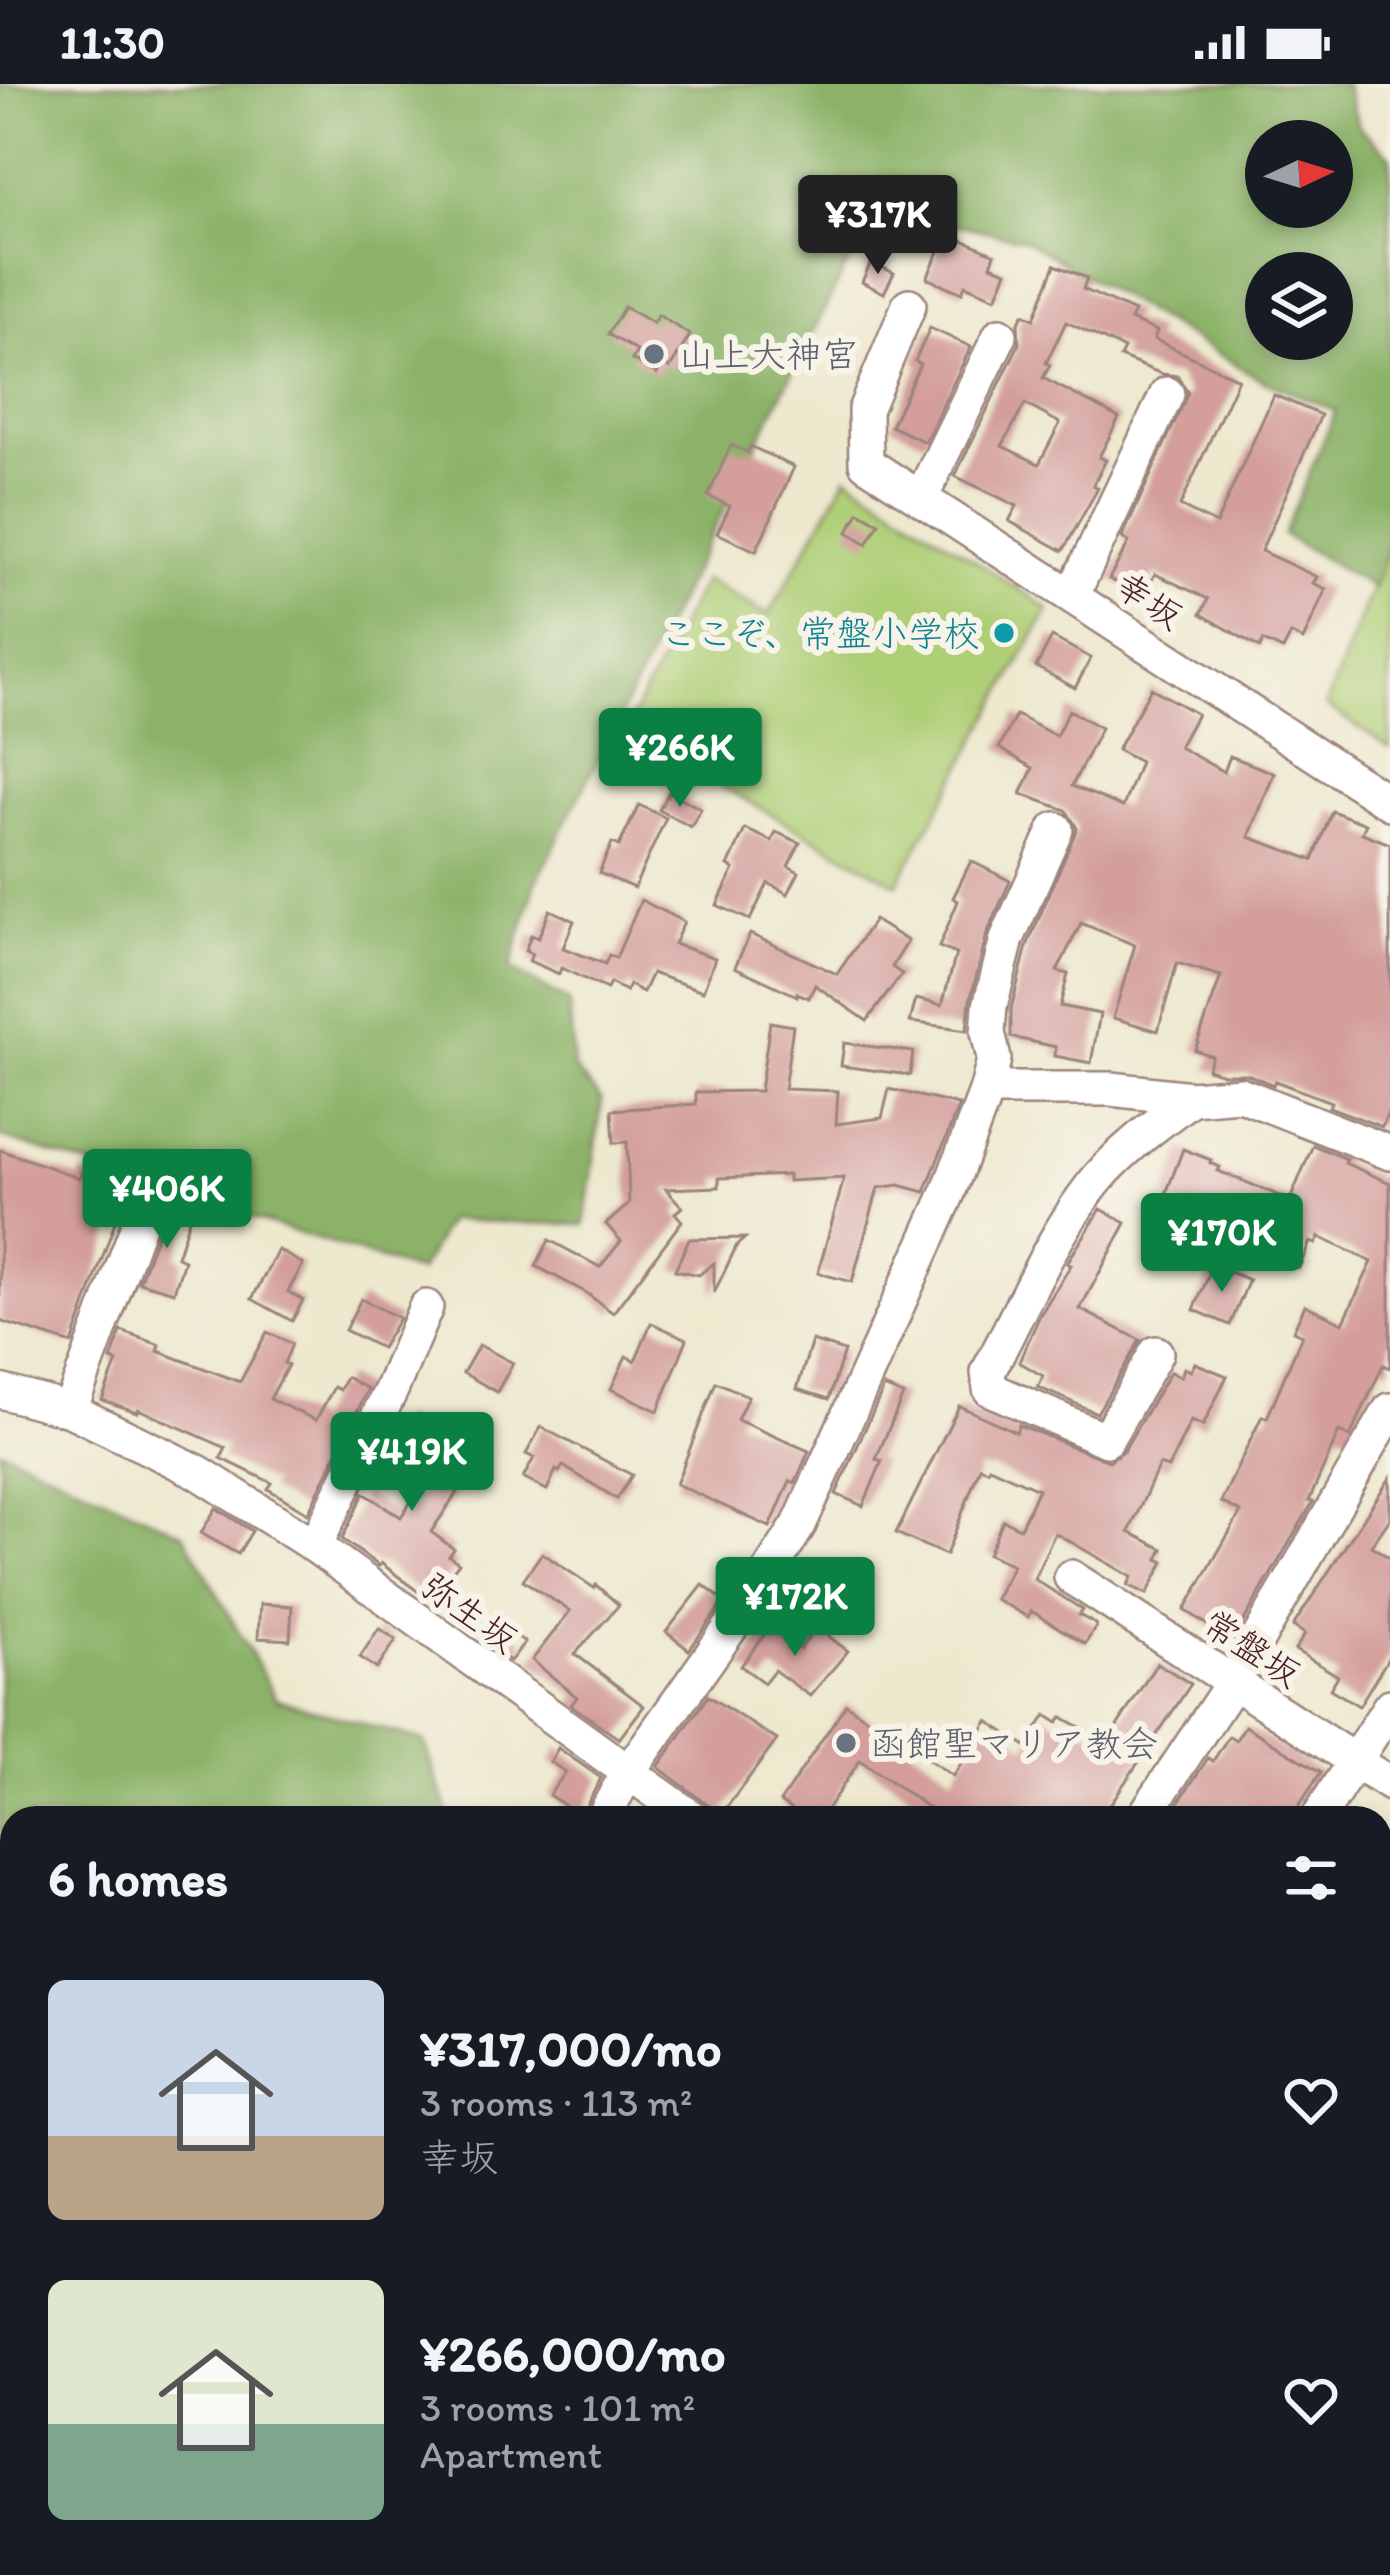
<!DOCTYPE html>
<meta charset="utf-8">
<style>
:root{--surface:#171b24;--page:#242831;--text:#f1f3f6;--muted:#9ea1a6;--accent:#0b8043}
body{margin:0;font-family:Itim,"Klee One",sans-serif;background:var(--page);color:var(--text);height:100vh;display:flex;flex-direction:column;font-size:45px;white-space:nowrap}
*{box-sizing:border-box;margin:0}
p{font-size:39px;color:var(--muted)}
.icon{flex:none;width:66px;height:66px;fill:none;stroke:currentColor;stroke-width:2;stroke-linecap:round;stroke-linejoin:round}
.map{position:relative;flex:1;overflow:hidden}
.panel{position:absolute;left:0px;top:1722px;width:1392px;height:771px;display:flex;flex-direction:column;background:var(--surface);border-radius:36px 36px 0 0;box-shadow:0 6px 18px #0003}
.panel>*{flex:none}
.needle{width:78px;rotate:86deg}
.controls{position:absolute;left:1245px;top:36px;display:grid;gap:24px}
.controls a{display:grid;place-items:center;width:108px;height:108px;border-radius:50%;background:var(--surface);box-shadow:0 6px 18px #0003;font-size:60px}
.price{position:absolute;translate:-50% -102px;padding:0 27px;border-radius:12px;background:var(--accent);color:#fff;font-size:39px;line-height:78px;filter:drop-shadow(0 3px 6px #0008)}
.price::after{content:'';position:absolute;left:50%;top:72px;width:36px;height:27px;margin-left:-18px;background:inherit;clip-path:polygon(0 0,100% 0,50% 100%)}
.price.selected{background:#222;color:#fff}
ul{padding:0;list-style:none}
li{display:flex;align-items:center;gap:36px;height:300px;padding:0 48px}
li span{display:grid;place-items:center;flex:none;width:336px;height:240px;border-radius:18px;color:#555}
li>.icon{margin-inline-start:auto}
span .icon{width:144px;height:144px;fill:#fffc;stroke-width:1}
li b{font-size:51px}
h2{display:flex;justify-content:space-between;align-items:center;height:144px;padding:0 48px;font-size:51px}
.status{display:flex;justify-content:space-between;align-items:center;height:84px;padding:0 60px;background:var(--surface);direction:ltr}
.status svg{height:33px;fill:currentColor}
.map>svg:first-child{display:block}
.green{fill:#afcf77;stroke:#7c7751;stroke-width:3}
.forest{fill:#8bb268;stroke:#6a684a;stroke-width:3;fill-rule:evenodd}
.building{fill:#d39e9c;fill-rule:evenodd}
.lines{fill:none;stroke-linecap:round;stroke-linejoin:round}
.minor-casing{stroke:#9c847c;stroke-width:38}
.minor{stroke:#fff;stroke-width:33}
.worship-dot{fill:#6b7280;stroke:#f7f3e8;stroke-width:4.5}
.culture-dot{fill:#0f9aa8;stroke:#f7f3e8;stroke-width:4.5}
.labels{text-anchor:middle;stroke-width:12;stroke-linejoin:round;paint-order:stroke}
.worship-label{font-size:36px;fill:#5b616d;stroke:#f7f3e8;text-anchor:start}
.street-label{font-size:36px;fill:#4a1f2b;stroke:#f7f3e8}
.culture-label{font-size:36px;fill:#0d838f;stroke:#f7f3e8;text-anchor:end}
</style>
<div class="status"><b>11:30</b><svg viewBox="0 0 49 12"><path d="M0 12V9h3v3zM5 12V6h3v6zM10 12V3h3v9zM15 12V0h3v12zM26 1h20v11H26zM47 4h2v5h-2z"/></svg></div>
<div class="map">
<svg width="1390" height="2491" viewBox="0 0 1390 2491">
<rect width="100%" height="100%" fill="#f7f3e8"/>
<filter id="ink" filterUnits="userSpaceOnUse"><feTurbulence type="fractalNoise" baseFrequency=".00833" numOctaves="2"/><feDisplacementMap in="SourceGraphic" scale="24" xChannelSelector="R" yChannelSelector="G"/><feConvolveMatrix kernelMatrix="1 2 1 2 8 2 1 2 1" color-interpolation-filters="sRGB"/></filter>
<filter id="wash" filterUnits="userSpaceOnUse"><feTurbulence type="fractalNoise" baseFrequency=".004" numOctaves="4" result="noise"/><feDisplacementMap in="SourceGraphic" scale="48" xChannelSelector="R" yChannelSelector="G"/><feGaussianBlur stdDeviation="2.7" result="paint"/><feColorMatrix in="noise" values="0 0 0 0 0 0 0 0 0 0 0 0 0 0 0 0 0 1.4 0 .05"/><feComposite in="paint" operator="in"/></filter>
<g filter="url(#wash)">
<rect width="100%" height="100%" fill="#ede8ce"/>
<!-- green -->
<g class="green">
<polygon points="847,392 1049,525 897,800 624,648 704,496 769,531"/>
<polygon points="1390,456 1390,664 1326,622"/>
</g>
<!-- forest -->
<g class="forest">
<path d="M0,0H1345L1359,43L1390,71V458L1373,503L1283,451L1336,327L1262,296L1023,155L876,123L536,798L510,885L569,918L574,985L602,1016L585,1141L448,1136L419,1188L0,1053ZM1266,57H1332V123H1266ZM1266,189H1332V255H1266Z"/>
<polygon points="0,1365 184,1450 276,1615 424,1657 450,1734 12,1734 12,2481 234,2481 226,2491 0,2491"/>
</g>
<g id="blocks">
<!-- building -->
<g class="building">
<polygon points="947,149 995,170 991,181 1007,187 996,214 965,201 962,209 927,194"/>
<polygon points="871,178 894,189 884,209 862,198"/>
<path d="M1055,181L1087,194L1083,205L1134,228L1130,236L1157,247L1154,255L1238,295L1180,422L1216,440L1274,311L1321,331L1261,467L1317,493L1313,499L1326,505L1303,556L1291,550L1283,566L1263,557L1260,564L1201,530L1208,515L1155,490L1143,512L1109,495L1129,458L1122,454L1188,309L1177,292L1162,290L1120,273L1124,265L1066,238L1046,279L1050,281L1043,294L1119,334L1099,373L1106,376L1093,401L1098,404L1063,467L1009,437L1017,422L955,392L1019,260L1018,240L1023,230L1034,235ZM1025,320L1060,339L1039,380L1002,362Z"/>
<polygon points="624,223 653,239 658,231 690,251 670,284 662,280 657,290 632,276 637,267 608,250"/>
<polygon points="930,244 971,263 925,358 891,342 920,280 915,277"/>
<polygon points="731,361 747,368 750,362 794,383 756,467 717,449 730,422 708,412"/>
<polygon points="859,428 879,439 867,460 848,448"/>
<polygon points="1052,553 1091,574 1075,604 1036,583"/>
<polygon points="1151,604 1197,630 1179,663 1224,688 1230,672 1274,689 1249,753 1313,776 1332,727 1366,740 1362,749 1390,760 1390,1024 1382,1043 1329,1023 1331,1018 1275,997 1273,1001 1247,990 1223,990 1207,985 1212,972 1195,966 1221,892 1177,879 1158,947 1113,934 1135,861 1081,839 1057,887 1068,890 1060,922 1100,930 1091,979 1055,972 1056,963 1011,953 1011,925 1027,862 1077,744 1066,726 1021,710 1033,684 999,664 1016,631 1056,652 1069,626 1101,644 1072,702 1123,723 1140,678 1117,666"/>
<polygon points="669,708 701,725 691,743 659,726"/>
<polygon points="639,721 666,734 634,804 599,789 612,759 619,762"/>
<polygon points="745,745 772,757 776,748 800,759 788,782 799,788 788,810 768,799 750,836 717,821 734,785 728,782"/>
<polygon points="971,777 1010,797 987,850 970,917 967,946 910,938 916,915 942,921 956,870 939,863 958,817 953,814"/>
<polygon points="641,816 684,838 674,860 715,874 703,907 652,889 643,908 629,901 626,907 610,899 607,905 561,884 559,890 529,877 532,870 525,867 531,851 538,854 550,826 574,837 563,864 605,880 609,871 616,874"/>
<polygon points="874,836 908,857 892,883 902,890 867,937 815,901 809,914 797,909 797,912 735,883 750,850 837,890"/>
<polygon points="770,938 793,942 784,1005 838,1007 836,1040 882,1034 889,1005 959,1021 925,1108 899,1101 878,1104 852,1198 818,1189 844,1094 788,1097 788,1091 719,1094 719,1103 666,1105 682,1123 675,1129 682,1137 613,1229 585,1208 536,1182 549,1156 600,1183 621,1157 606,1140 629,1120 627,1058 614,1059 612,1026 696,1020 696,1008 760,1007"/>
<polygon points="844,959 913,968 910,991 841,982"/>
<polygon points="1313,1061 1347,1075 1345,1079 1390,1099 1390,1284 1383,1281 1350,1353 1339,1348 1309,1417 1313,1418 1232,1557 1185,1526 1241,1428 1221,1418 1262,1332 1267,1334 1302,1251 1293,1247 1305,1221 1343,1239 1372,1178 1319,1153 1316,1160 1310,1158 1299,1184 1270,1172 1275,1159 1164,1115 1183,1065 1211,1076 1210,1079 1220,1083 1218,1087 1290,1116"/>
<polygon points="0,1066 80,1094 81,1089 127,1104 72,1260 0,1237"/>
<polygon points="168,1121 191,1129 177,1173 184,1176 174,1208 139,1198"/>
<polygon points="1101,1125 1126,1139 1080,1225 1140,1256 1097,1329 1038,1303 1043,1292 1019,1278 1040,1231 1071,1181 1067,1179"/>
<polygon points="745,1154 737,1161 714,1209 714,1179 699,1191 675,1186 689,1155"/>
<polygon points="278,1166 303,1180 288,1208 303,1216 292,1237 252,1215"/>
<polygon points="1213,1181 1249,1196 1230,1241 1194,1226"/>
<polygon points="361,1215 399,1234 381,1264 345,1246"/>
<polygon points="651,1239 687,1255 658,1327 611,1305 626,1272 635,1277"/>
<polygon points="121,1247 160,1261 158,1267 240,1298 267,1248 292,1260 284,1279 288,1281 270,1315 316,1336 334,1303 340,1306 346,1293 368,1305 308,1429 268,1405 272,1399 221,1374 226,1364 138,1325 137,1328 102,1316 117,1278 111,1276"/>
<polygon points="812,1257 844,1267 829,1315 797,1305"/>
<polygon points="479,1261 513,1279 497,1308 463,1289"/>
<polygon points="1195,1279 1227,1292 1203,1342 1191,1337 1168,1384 1159,1381 1129,1448 1163,1465 1158,1475 1164,1478 1147,1510 1128,1501 1132,1493 1055,1449 1034,1495 1083,1526 1079,1531 1097,1541 1085,1560 1031,1527 1028,1533 995,1515 1013,1481 988,1470 1003,1436 1020,1444 1038,1405 989,1383 988,1386 980,1383 946,1471 896,1449 959,1322 1016,1348 1019,1341 1109,1377 1124,1366 1170,1288 1181,1293 1184,1284 1191,1287"/>
<polygon points="716,1298 748,1312 737,1336 809,1367 795,1399 790,1397 770,1443 676,1400"/>
<polygon points="884,1303 903,1311 876,1375 882,1377 863,1422 836,1410"/>
<polygon points="402,1332 473,1385 431,1448 454,1465 449,1472 459,1479 430,1517 381,1479 379,1482 342,1455 364,1409 401,1433 425,1396 383,1371"/>
<polygon points="541,1343 632,1391 617,1415 563,1382 559,1388 556,1386 547,1406 523,1394 534,1374 526,1370"/>
<polygon points="1390,1394 1390,1435 1371,1462 1390,1474 1390,1571 1359,1622 1330,1605 1338,1592 1295,1566 1305,1550 1293,1542"/>
<polygon points="216,1424 252,1447 238,1470 201,1449"/>
<polygon points="542,1469 594,1504 596,1501 619,1521 575,1570 644,1622 619,1655 571,1621 577,1613 532,1576 570,1527 523,1496"/>
<polygon points="703,1501 724,1517 689,1566 666,1548"/>
<polygon points="260,1520 292,1522 290,1556 258,1554"/>
<polygon points="505,1542 525,1559 510,1577 489,1562"/>
<polygon points="771,1542 800,1565 816,1543 848,1567 810,1612 774,1586 764,1599 741,1582"/>
<polygon points="379,1544 396,1556 377,1585 360,1573"/>
<polygon points="1157,1579 1191,1600 1101,1734 943,1734 860,1676 821,1734 803,1734 780,1718 846,1620 953,1692 988,1637 1026,1662 1046,1631 1058,1639 1062,1633 1107,1658"/>
<polygon points="708,1612 777,1656 721,1731 658,1683"/>
<polygon points="1245,1642 1321,1688 1291,1734 1168,1734 1208,1674 1213,1677 1229,1652 1236,1656"/>
<polygon points="558,1664 601,1694 581,1732 549,1711 566,1688 550,1678"/>
</g>
</g>
</g>
<g filter="url(#ink)">
<use href="#blocks" fill-opacity="0" stroke="#9c847c" stroke-width="3"/>
<g class="lines">
<!-- minor casing -->
<g class="minor-casing">
<g id="minor">
<polyline points="909,221 865,326 866,379 1390,719"/>
<polyline points="921,414 1000,251"/>
<polyline points="1072,512 1167,310"/>
<polyline points="987,1005 994,975 988,948 990,922 1007,855 1056,745"/>
<path d="M1156,1269L1106,1356L990,1305L988,1288C1021,1226 1054,1146 1099,1093C1126,1062 1159,1039 1191,1014"/>
<polyline points="0,1307 70,1326 198,1388 315,1462 692,1734"/>
<polyline points="70,1326 152,1103"/>
<polyline points="315,1462 391,1306 426,1223"/>
<polyline points="1071,1493 1390,1700"/>
<polyline points="603,1734 627,1690 755,1509 799,1441 948,1109 987,1005 1111,1005 1191,1014 1240,1010 1390,1069"/>
<polyline points="1143,1734 1233,1598 1390,1326"/>
<polyline points="1318,1734 1390,1622"/>
<polyline points="1380,2185 1390,2192"/>
<polyline points="1380,2354 1390,2344"/>
<polyline points="319,2481 331,2491"/>
<polyline points="1019,2481 1033,2491"/>
<polyline points="813,2491 822,2481"/>
<polyline points="1246,2491 1256,2481"/>
</g>
</g>
<!-- minor -->
<use href="#minor" class="minor"/>
</g>
</g>
<!-- markers -->
<g class="worship-dot">
<circle cx="654" cy="270" r="12"/>
<circle cx="846" cy="1659" r="12"/>
</g>
<circle class="culture-dot" cx="1004" cy="549" r="12"/>
<g class="labels">
<!-- worship labels -->
<g class="worship-label">
<text x="678" y="283">山上大神宮</text>
<text x="870" y="1672">函館聖マリア教会</text>
</g>
<!-- street labels -->
<g class="street-label">
<text transform="translate(1149 516) rotate(33)" y="13">幸坂</text>
<text transform="translate(470 1528) rotate(36)" y="13">弥生坂</text>
<text transform="translate(1252 1564) rotate(33)" y="13">常盤坂</text>
</g>
<!-- culture labels -->
<g class="culture-label">
<text x="980" y="562">ここぞ、常盤小学校</text>
</g>
</g>
</svg>
<div class="controls">
<a><svg class="needle" viewBox="-14 -14 28 28"><path d="M0-13l5 13h-10z" fill="#e53935"/><path d="M0 13l5-13h-10z" fill="#9ea1a6"/></svg></a>
<a><svg class="icon" aria-label="layers" viewBox="0 0 24 24"><path d="M12 4l9 5-9 5-9-5zM3 14l9 5 9-5"/></svg></a>
</div>
<b class="price selected" style="left:878px;top:193px">¥317K</b>
<b class="price" style="left:680px;top:726px">¥266K</b>
<b class="price" style="left:167px;top:1167px">¥406K</b>
<b class="price" style="left:1222px;top:1211px">¥170K</b>
<b class="price" style="left:412px;top:1430px">¥419K</b>
<b class="price" style="left:795px;top:1575px">¥172K</b>
<section class="panel">
<h2>6 homes<svg class="icon" aria-label="filters" viewBox="0 0 24 24"><path d="M4 7h16M4 17h16"/><circle cx="9" cy="7" r="2"/><circle cx="15" cy="17" r="2"/></svg></h2>
<ul>
<li><span style="background:linear-gradient(#c9d6e8 65%,#b9a48a 0)"><svg class="icon" aria-label="home" viewBox="0 0 24 24"><path d="M3 11l9-7 9 7M6 9v11h12V9"/></svg></span><div><b>¥317,000/mo</b><p>3 rooms · 113 m²</p><p>幸坂</p></div><svg class="icon" aria-label="heart" viewBox="0 0 24 24"><path d="M12 20l-8-8c-3-5 5-10 8-4 3-6 11-1 8 4z"/></svg></li>
<li><span style="background:linear-gradient(#dfe7d0 60%,#7fa58c 0)"><svg class="icon" aria-label="home" viewBox="0 0 24 24"><path d="M3 11l9-7 9 7M6 9v11h12V9"/></svg></span><div><b>¥266,000/mo</b><p>3 rooms · 101 m²</p><p>Apartment</p></div><svg class="icon" aria-label="heart" viewBox="0 0 24 24"><path d="M12 20l-8-8c-3-5 5-10 8-4 3-6 11-1 8 4z"/></svg></li>
</ul>
</section>
</div>
